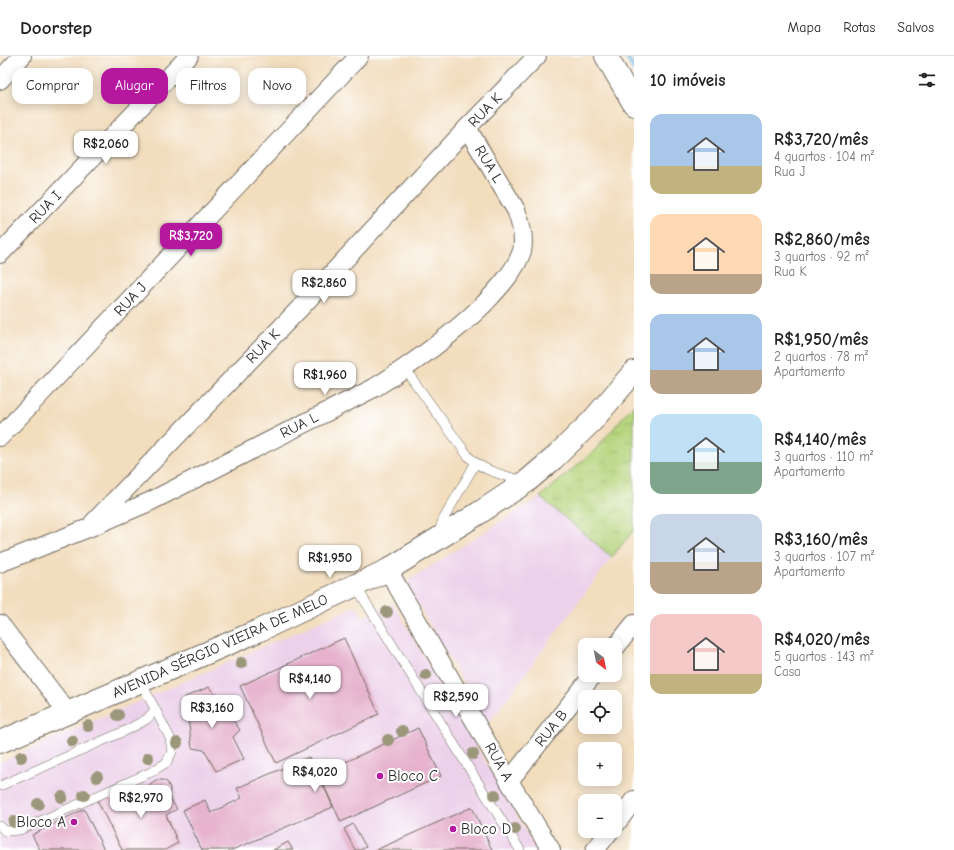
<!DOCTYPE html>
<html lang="pt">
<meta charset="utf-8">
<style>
:root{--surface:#fff;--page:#f2f2f2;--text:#222;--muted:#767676;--line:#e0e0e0;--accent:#b5179e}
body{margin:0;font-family:"Comic Neue",sans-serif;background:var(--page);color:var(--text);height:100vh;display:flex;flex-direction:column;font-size:15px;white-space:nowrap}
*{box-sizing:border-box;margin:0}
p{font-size:13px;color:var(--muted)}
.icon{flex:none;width:22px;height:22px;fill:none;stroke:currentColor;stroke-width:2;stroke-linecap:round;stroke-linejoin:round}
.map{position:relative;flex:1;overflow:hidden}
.sheet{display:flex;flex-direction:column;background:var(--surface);width:320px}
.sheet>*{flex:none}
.guide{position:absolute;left:12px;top:12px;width:380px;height:36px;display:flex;gap:8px}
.needle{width:26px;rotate:148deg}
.controls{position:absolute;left:578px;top:582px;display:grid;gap:8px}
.controls a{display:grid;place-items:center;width:44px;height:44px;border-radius:8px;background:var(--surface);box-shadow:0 2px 10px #0003;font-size:20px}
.price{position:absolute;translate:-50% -34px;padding:0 9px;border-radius:8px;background:#fff;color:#222;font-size:13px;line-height:26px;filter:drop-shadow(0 1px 2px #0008)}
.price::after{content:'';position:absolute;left:50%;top:24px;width:12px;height:9px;margin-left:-6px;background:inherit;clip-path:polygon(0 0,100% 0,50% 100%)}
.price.current{background:var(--accent);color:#fff}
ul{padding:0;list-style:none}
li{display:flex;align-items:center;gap:12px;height:100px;padding:0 16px}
li span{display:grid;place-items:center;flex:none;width:112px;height:80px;border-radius:12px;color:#555}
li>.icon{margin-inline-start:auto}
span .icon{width:48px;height:48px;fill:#fffc;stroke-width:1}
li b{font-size:17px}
h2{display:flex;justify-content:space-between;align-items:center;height:48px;padding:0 16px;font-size:17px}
.pill{padding:0 14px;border-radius:12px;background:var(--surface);box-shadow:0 2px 10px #0003;font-size:14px;line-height:36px}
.pill.current{background:var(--accent);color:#fff}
header{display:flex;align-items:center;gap:24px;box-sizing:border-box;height:56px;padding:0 20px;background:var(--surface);border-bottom:1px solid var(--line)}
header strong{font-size:19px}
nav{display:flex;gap:22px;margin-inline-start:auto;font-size:14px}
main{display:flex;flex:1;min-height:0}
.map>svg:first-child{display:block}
.built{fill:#ecd1ea}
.park{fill:url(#park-tufts);stroke:#708053}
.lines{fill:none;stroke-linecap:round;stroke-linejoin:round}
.stream{stroke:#60aeda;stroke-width:5}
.building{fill:#e6b2cd}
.service-casing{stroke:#71695e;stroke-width:10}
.minor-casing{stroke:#71695e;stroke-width:20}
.tertiary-casing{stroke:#71695e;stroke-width:24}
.service{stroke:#fff;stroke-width:9}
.minor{stroke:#fff;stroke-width:18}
.tertiary{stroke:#fff;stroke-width:22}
.tree{fill:#9b977a}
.poi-dot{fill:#b5179e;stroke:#fff;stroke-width:1.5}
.labels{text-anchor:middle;stroke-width:4;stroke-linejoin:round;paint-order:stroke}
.street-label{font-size:15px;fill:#2b2b2b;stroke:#fff}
.poi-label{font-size:15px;fill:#2b2b2b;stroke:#fff;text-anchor:start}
</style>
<header>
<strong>Doorstep</strong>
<nav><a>Mapa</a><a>Rotas</a><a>Salvos</a></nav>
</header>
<main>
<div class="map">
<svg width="634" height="794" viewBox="0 0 634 794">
<defs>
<pattern id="park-tufts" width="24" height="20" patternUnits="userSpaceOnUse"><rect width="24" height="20" fill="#b5d47b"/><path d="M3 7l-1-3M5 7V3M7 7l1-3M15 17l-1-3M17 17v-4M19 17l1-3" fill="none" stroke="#9cb66a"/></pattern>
</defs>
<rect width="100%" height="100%" fill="#fff"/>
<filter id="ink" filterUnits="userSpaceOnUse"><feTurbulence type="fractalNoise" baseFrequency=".025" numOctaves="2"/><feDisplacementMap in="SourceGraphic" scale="8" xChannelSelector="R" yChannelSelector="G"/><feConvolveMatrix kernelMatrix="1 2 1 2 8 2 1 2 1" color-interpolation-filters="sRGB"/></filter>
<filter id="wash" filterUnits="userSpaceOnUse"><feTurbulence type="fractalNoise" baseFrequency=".012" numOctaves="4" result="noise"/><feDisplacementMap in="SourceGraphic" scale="16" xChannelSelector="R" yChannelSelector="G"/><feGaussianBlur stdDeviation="0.9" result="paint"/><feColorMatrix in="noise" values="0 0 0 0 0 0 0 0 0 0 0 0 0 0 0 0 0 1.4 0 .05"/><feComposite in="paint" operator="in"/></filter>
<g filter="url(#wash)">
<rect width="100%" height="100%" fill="#f2ddbd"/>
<!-- built -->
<g class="built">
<polygon points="540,441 612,501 488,668 407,529 409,524"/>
<polygon points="393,547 537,794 0,794 0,706 356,550 363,561"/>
</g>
<!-- park -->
<polygon class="park" points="634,348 634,474 612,501 540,441 595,394"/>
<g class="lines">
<!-- stream -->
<polyline class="stream" points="626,0 634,13"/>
</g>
<g id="blocks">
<!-- building -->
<g class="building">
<polygon points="344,582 379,658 276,707 240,630"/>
<polygon points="209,631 240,674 233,681 244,703 216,715 204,694 192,692 185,641"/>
<polygon points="418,672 441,720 341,766 322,726 333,751 232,794 202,794 183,754 205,744 211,757 242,742 237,732 309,701 318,719"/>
<polygon points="156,724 163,724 167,726 170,732 169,741 177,753 166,759 178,787 165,794 122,794 97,744 119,732 130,752 150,741 149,732 150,728"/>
<polygon points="472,751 492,794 376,794"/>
<polygon points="84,753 104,794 40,794 32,779"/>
<polygon points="353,768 366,791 360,794 355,794 344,773"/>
<polygon points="288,786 293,794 273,794"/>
</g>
</g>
</g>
<g filter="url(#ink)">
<use href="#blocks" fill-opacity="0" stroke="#71695e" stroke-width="1"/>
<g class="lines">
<!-- service casing -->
<g class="service-casing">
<g id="service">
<path d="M405,313L468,400C482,415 503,419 523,425"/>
<polyline points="438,479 443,464 475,408"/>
<polyline points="355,529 520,794"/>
<polyline points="0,730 127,674 147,663 155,654"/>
<polyline points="0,770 5,775 20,774 151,716 166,707 172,696 170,682 141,626"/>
</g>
</g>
<!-- minor casing -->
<g class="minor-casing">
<g id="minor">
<polyline points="0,24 22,0"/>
<polyline points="0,198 189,0"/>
<polyline points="0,381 359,0"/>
<polyline points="93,467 301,251 467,72 537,0"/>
<path d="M0,507L86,473L149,446L374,332C416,306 450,281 485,247C498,233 516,214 522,195C525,181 521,167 516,154L467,72"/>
<polyline points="388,514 509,725 551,794"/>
<polyline points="0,568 68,657"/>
<polyline points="615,592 634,568"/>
<polyline points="509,725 593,619"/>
<polyline points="615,769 634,744"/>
<polyline points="595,794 610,775"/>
</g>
</g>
<!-- tertiary casing -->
<g class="tertiary-casing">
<g id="tertiary">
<polyline points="606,0 634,48"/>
<polyline points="0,686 260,574 388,514 479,457 526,426 553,403 592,365 634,316"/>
</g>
</g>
<!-- service -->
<use href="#service" class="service"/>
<!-- minor -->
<use href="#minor" class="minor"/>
<!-- tertiary -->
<use href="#tertiary" class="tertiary"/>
</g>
<!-- trees -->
<g class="tree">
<circle cx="387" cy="556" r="6"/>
<circle cx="241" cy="607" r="6"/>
<circle cx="426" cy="619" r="6"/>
<circle cx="118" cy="659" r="6"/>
<circle cx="88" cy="670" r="6"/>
<circle cx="402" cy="675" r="6"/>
<circle cx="388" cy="684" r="6"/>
<circle cx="72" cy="685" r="6"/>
<circle cx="177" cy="687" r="6"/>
<circle cx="473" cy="698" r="6"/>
<circle cx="21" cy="701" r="6"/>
<circle cx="148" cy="702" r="6"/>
<circle cx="97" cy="721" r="6"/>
<circle cx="84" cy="739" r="6"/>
<circle cx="495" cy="739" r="6"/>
<circle cx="62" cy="741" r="6"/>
<circle cx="38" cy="748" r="6"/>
<circle cx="14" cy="766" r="6"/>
<circle cx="515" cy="773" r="6"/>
</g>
</g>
<!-- markers -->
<g class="poi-dot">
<circle cx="380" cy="720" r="4"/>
<circle cx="74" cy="766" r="4"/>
<circle cx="453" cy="773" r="4"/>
</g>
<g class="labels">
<!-- street labels -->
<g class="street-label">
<text transform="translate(485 54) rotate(-46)" y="5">RUA K</text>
<text transform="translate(489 108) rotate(59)" y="5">RUA L</text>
<text transform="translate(45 151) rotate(-46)" y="5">RUA I</text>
<text transform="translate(130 243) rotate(-47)" y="5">RUA J</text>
<text transform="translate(263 290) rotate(-46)" y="5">RUA K</text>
<text transform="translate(299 369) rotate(-27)" y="5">RUA L</text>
<text transform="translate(220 590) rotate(-24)" y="5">AVENIDA SÉRGIO VIEIRA DE MELO</text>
<text transform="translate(551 672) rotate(-51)" y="5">RUA B</text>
<text transform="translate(499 706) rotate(61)" y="5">RUA A</text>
</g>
<!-- poi labels -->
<g class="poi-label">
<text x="388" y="725">Bloco C</text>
<text x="66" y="771" text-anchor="end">Bloco A</text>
<text x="461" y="778">Bloco D</text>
</g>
</g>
</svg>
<div class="controls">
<a><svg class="needle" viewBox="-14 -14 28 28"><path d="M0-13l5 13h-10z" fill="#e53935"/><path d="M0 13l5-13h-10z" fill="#767676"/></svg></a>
<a><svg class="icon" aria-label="locate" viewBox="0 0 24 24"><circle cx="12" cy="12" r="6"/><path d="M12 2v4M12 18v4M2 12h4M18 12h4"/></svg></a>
<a>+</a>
<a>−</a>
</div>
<b class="price" style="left:106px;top:109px">R$2,060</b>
<b class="price current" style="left:191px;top:201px">R$3,720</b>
<b class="price" style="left:324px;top:248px">R$2,860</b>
<b class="price" style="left:325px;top:340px">R$1,960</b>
<b class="price" style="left:330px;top:523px">R$1,950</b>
<b class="price" style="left:310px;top:644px">R$4,140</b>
<b class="price" style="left:456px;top:662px">R$2,590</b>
<b class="price" style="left:212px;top:673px">R$3,160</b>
<b class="price" style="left:315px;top:737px">R$4,020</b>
<b class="price" style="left:141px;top:763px">R$2,970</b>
<div class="guide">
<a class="pill">Comprar</a>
<a class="pill current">Alugar</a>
<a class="pill">Filtros</a>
<a class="pill">Novo</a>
</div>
</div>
<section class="sheet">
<h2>10 imóveis<svg class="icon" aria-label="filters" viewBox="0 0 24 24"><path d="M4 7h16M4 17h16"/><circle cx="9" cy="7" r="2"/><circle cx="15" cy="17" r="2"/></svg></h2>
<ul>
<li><span style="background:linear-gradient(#a9c7e8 65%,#c2b280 0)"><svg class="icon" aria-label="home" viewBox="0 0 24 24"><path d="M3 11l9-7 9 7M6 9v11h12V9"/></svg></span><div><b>R$3,720/mês</b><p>4 quartos · 104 m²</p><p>Rua J</p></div></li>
<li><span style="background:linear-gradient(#ffd9b3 75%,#b9a48a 0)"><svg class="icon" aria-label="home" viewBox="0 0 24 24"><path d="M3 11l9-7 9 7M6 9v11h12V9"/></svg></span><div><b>R$2,860/mês</b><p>3 quartos · 92 m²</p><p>Rua K</p></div></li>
<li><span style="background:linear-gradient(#a9c7e8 70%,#b9a48a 0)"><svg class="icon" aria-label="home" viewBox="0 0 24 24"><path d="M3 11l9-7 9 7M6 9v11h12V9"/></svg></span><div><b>R$1,950/mês</b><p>2 quartos · 78 m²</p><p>Apartamento</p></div></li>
<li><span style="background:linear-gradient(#bfe0f5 60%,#7fa58c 0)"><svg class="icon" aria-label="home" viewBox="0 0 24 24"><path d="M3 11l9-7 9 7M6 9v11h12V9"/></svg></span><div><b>R$4,140/mês</b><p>3 quartos · 110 m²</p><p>Apartamento</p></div></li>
<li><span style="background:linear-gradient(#c9d6e8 60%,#b9a48a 0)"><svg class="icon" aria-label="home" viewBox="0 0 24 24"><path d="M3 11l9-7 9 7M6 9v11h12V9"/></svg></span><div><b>R$3,160/mês</b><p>3 quartos · 107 m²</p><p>Apartamento</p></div></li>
<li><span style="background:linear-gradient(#f6c9c9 75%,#c2b280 0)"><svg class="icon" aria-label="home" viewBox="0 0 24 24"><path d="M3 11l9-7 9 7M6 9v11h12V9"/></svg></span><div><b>R$4,020/mês</b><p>5 quartos · 143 m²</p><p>Casa</p></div></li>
</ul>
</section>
</main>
